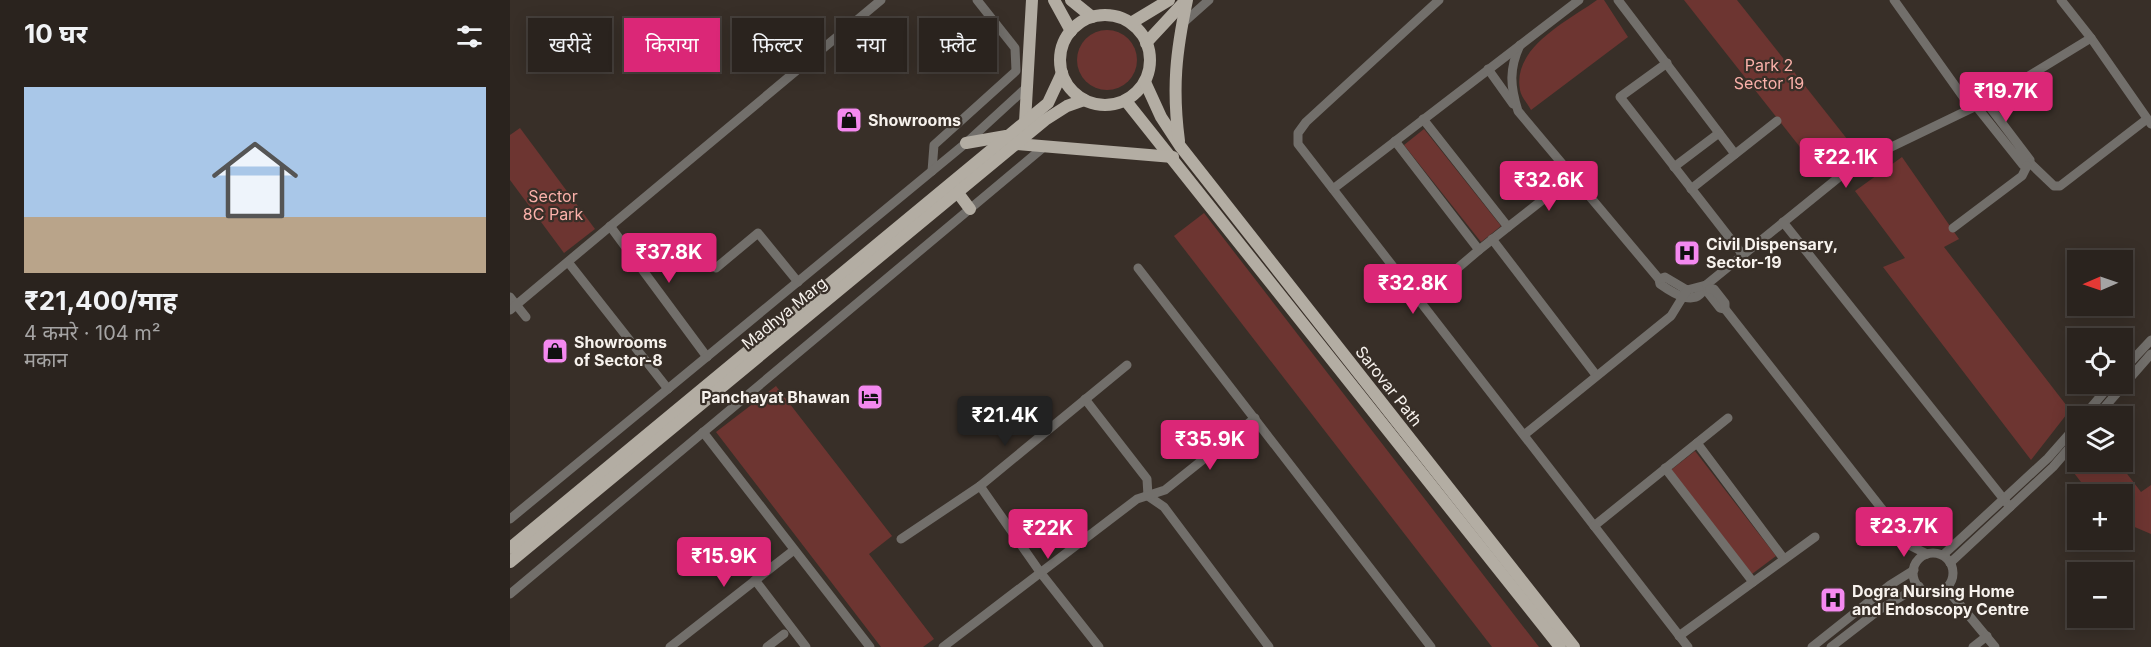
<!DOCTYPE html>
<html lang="hi">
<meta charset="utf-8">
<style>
:root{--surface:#2a231e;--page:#362f2b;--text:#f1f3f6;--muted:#a5a4a4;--line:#46403c;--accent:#db2777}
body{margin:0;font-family:Inter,"Noto Sans Devanagari",sans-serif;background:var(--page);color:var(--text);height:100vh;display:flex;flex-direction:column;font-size:22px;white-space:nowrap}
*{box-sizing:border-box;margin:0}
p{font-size:20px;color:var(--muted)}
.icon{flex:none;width:33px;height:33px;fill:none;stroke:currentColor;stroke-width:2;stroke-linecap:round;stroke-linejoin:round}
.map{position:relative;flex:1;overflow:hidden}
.panel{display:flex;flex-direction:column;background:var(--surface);width:510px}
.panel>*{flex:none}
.hud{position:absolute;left:18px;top:18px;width:570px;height:54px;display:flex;gap:12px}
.needle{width:39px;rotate:268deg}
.controls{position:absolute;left:1557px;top:250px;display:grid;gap:12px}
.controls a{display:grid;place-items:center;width:66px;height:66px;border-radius:0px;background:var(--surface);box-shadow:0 3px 15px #0003,0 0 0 2px var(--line);font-size:30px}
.price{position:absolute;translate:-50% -51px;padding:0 14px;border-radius:6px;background:var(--accent);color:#fff;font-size:20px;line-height:39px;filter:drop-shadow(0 2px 3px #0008)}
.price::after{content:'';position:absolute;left:50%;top:36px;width:18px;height:14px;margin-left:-9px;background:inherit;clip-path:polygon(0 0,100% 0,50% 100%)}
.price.on{background:#222;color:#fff}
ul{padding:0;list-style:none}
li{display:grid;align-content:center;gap:12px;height:318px;padding:0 24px}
li span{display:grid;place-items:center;height:186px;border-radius:0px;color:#555}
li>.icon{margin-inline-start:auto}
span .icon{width:108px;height:108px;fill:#fffc;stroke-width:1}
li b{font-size:26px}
h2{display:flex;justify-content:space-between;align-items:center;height:72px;padding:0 24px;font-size:26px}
.pill{padding:0 21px;border-radius:0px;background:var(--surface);box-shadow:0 3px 15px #0003,0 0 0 2px var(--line);font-size:21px;line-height:54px}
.pill.on{background:var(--accent);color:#fff}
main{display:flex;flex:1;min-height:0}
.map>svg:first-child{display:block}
.green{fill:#6d3531}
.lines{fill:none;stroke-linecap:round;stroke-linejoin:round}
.minor{stroke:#726f6b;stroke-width:9}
.major{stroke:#b3ada3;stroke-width:12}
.labels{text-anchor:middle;stroke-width:4.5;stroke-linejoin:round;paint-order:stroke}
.park-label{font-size:16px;fill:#fbb1aa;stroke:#382f28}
.poi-label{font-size:16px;font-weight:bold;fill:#f7f2ed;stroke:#382f28;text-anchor:start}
.street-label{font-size:16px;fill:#f7f2ed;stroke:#382f28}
</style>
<main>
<section class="panel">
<h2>10 घर<svg class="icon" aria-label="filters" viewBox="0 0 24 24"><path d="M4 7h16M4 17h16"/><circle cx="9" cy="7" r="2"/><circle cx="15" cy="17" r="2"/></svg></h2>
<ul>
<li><span style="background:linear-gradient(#a9c7e8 70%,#b9a48a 0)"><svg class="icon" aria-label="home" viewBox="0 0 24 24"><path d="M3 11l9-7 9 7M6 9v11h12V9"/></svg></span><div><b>₹21,400/माह</b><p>4 कमरे · 104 m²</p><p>मकान</p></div></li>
</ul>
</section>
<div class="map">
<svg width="1641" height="647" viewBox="0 0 1641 647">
<rect width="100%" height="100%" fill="#382f28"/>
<!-- green -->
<g class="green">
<path d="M1087,0H1094L1118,37L1021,110C1018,104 1011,97 1010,90C1002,47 1058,21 1087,0Z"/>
<polygon points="1174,0 1227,0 1345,149 1312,175"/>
<circle cx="597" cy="60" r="30"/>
<polygon points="10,128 85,229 54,253 0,180 0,135"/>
<polygon points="914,129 991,226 971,242 894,145"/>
<polygon points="1392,157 1449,239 1434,247 1560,410 1521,460 1373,267 1395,258 1345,191"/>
<polygon points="694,213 1029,647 982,647 664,236"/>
<polygon points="266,386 382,536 359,554 424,639 413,647 371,647 206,432"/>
<polygon points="1185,451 1266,556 1242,574 1161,470"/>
<polygon points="1578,462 1608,462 1631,492 1641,485 1641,534 1613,522 1612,495 1581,495 1564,473"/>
</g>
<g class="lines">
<!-- minor -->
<g class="minor">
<polyline points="929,0 796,122 788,133 788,144 1178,647"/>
<polyline points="1108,0 1225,154"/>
<polyline points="1384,0 1461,108"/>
<polyline points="1551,0 1581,38 1641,124"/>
<polyline points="672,24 699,0"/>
<path d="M1010,45C999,69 1000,86 1008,111L1149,279L1150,284C1164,294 1187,309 1196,285L1344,165L1481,99L1581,38"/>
<polyline points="1157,63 1110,97 1233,255"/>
<polyline points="978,69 1003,104"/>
<polyline points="1466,106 1513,165 1517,166 1520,160 1476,102"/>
<polyline points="885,141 969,250 998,227 913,119"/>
<polyline points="1520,163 1544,186 1550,186 1637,119"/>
<polyline points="1164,167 1209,133"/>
<polyline points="422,171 424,145 506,71 505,48 467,0"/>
<polyline points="823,189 1069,0"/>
<polyline points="1181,189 1267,121"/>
<polyline points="1273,222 1500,507"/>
<polyline points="100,226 197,357"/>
<polyline points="998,227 1063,176"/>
<polyline points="1443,228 1512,176 1517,166"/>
<polyline points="982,239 1086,375"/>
<polyline points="58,262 158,389"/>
<polyline points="206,268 248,233 288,282"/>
<polyline points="628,268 921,647"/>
<polyline points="1149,279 1155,277 1177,290 1196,285"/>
<polyline points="1197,285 1199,294 1210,308 1215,309"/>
<polyline points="1200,289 1204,289 1215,303 1215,309 1401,546 1417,554"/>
<polyline points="0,297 16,317"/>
<polyline points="910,300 969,250"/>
<polyline points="0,310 371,0"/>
<polyline points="1612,371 1641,340"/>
<polyline points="575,399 637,479 638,496"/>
<polyline points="1573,417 1601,384"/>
<polyline points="1586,417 1641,354"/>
<polyline points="193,432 360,647"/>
<polyline points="1014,435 1161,316 1177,290"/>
<polyline points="1187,443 1274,559"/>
<polyline points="1155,468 1243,582"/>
<polyline points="470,486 530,572 589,647"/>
<polyline points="638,496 654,507 759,647"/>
<polyline points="0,519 456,143 517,87"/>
<polyline points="1084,526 1218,418"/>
<polyline points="391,539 470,486 617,365"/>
<circle cx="1423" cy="573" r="20"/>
<polyline points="1433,555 1538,458 1568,424"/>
<polyline points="1440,563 1543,467 1568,438"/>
<polyline points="245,580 296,647"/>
<polyline points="1436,588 1485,647"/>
<polyline points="0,594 535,146"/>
<polyline points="1169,636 1305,537"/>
<polyline points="160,647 284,550"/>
<polyline points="257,647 274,634"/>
<polyline points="433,647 627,499 655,490 745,418"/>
<polyline points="1302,647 1380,585 1404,570"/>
<polyline points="1321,647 1369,610 1409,586"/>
<polyline points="1463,647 1477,636"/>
</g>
<!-- major -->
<g class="major">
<polyline points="544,0 561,31"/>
<polyline points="561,0 582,17"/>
<circle cx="595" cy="60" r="45"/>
<polyline points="621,23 659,0"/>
<polyline points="636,43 676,0"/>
<polyline points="635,82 651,117 670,146 1064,647"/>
<polyline points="616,101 1050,647"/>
<polyline points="515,122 522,0"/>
<path d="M669,141C662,88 666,52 677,0"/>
<polyline points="456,143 496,136"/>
<polyline points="507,144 663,157"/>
<polyline points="448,193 460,209"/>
<polyline points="0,548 538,103 552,73"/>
<polyline points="0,562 535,120 557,106 574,100"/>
</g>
</g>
<!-- icons -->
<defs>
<g id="shop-square" transform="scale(1.35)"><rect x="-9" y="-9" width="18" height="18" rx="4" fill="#f489f0" stroke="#382f28"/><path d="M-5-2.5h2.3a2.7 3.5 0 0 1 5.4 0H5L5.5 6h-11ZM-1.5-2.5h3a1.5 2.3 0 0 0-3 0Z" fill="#111"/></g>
<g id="hospital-square" transform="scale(1.35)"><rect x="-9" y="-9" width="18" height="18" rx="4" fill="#f489f0" stroke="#382f28"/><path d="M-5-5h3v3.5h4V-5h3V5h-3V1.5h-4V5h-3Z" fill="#111"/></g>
<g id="hotel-square" transform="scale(1.35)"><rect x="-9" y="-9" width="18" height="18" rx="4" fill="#f489f0" stroke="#382f28"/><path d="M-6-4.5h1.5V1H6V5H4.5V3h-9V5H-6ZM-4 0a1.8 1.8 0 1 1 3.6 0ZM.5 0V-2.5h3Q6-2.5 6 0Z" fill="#111"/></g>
</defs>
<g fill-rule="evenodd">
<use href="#shop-square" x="339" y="120"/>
<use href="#hospital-square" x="1177" y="253"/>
<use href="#shop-square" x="45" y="351"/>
<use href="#hotel-square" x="360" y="397"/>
<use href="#hospital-square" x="1323" y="600"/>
</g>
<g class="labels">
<!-- park labels -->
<g class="park-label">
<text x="1259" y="71">Park 2<tspan x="1259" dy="18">Sector 19</tspan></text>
<text x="43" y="202">Sector<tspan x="43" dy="18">8C Park</tspan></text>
</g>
<!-- poi labels -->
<g class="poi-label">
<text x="358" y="126">Showrooms</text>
<text x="1196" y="250">Civil Dispensary,<tspan x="1196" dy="18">Sector-19</tspan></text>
<text x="64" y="348">Showrooms<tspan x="64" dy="18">of Sector-8</tspan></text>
<text x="340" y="403" text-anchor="end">Panchayat Bhawan</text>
<text x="1342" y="597">Dogra Nursing Home<tspan x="1342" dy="18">and Endoscopy Centre</tspan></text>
</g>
<!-- street labels -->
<g class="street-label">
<text transform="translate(274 313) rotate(-39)" y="6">Madhya Marg</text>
<text transform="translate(879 386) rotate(52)" y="6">Sarovar Path</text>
</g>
</g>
</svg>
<div class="controls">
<a><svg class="needle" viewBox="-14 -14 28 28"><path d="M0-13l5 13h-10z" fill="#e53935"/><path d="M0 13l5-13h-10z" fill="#a5a4a4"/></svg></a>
<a><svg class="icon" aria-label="locate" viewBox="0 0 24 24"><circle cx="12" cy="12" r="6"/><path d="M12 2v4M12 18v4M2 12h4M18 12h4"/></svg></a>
<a><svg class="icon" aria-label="layers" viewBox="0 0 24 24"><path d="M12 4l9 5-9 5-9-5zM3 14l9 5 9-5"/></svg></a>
<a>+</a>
<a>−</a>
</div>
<b class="price" style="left:1496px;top:123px">₹19.7K</b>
<b class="price" style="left:1336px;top:189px">₹22.1K</b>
<b class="price" style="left:1039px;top:212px">₹32.6K</b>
<b class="price" style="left:159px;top:284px">₹37.8K</b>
<b class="price" style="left:903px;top:315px">₹32.8K</b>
<b class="price on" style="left:495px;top:447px">₹21.4K</b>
<b class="price" style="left:700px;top:471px">₹35.9K</b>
<b class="price" style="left:1394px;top:558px">₹23.7K</b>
<b class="price" style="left:538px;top:560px">₹22K</b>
<b class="price" style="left:214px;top:588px">₹15.9K</b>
<div class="hud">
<a class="pill">खरीदें</a>
<a class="pill on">किराया</a>
<a class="pill">फ़िल्टर</a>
<a class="pill">नया</a>
<a class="pill">फ़्लैट</a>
</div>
</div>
</main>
